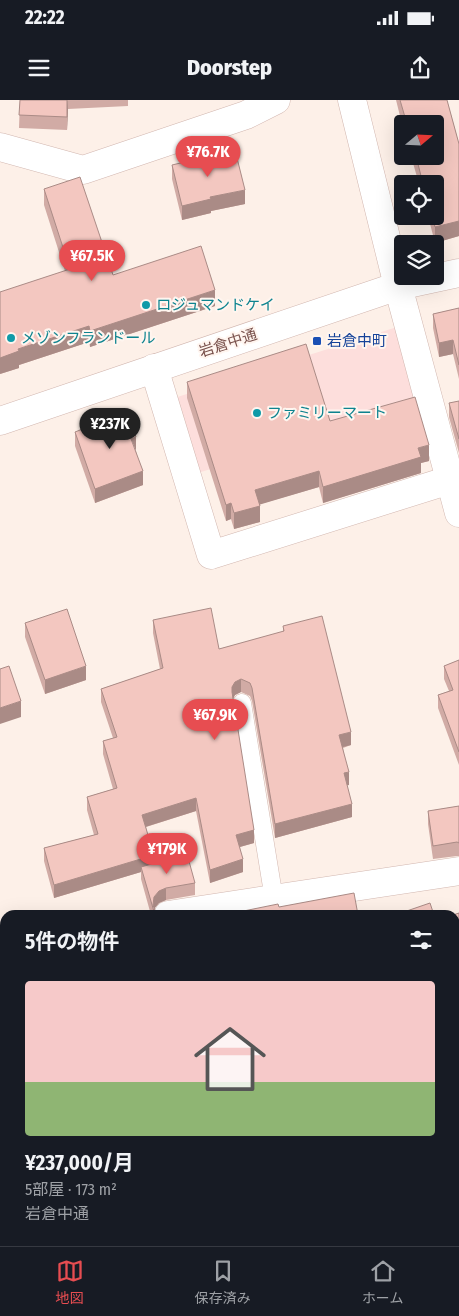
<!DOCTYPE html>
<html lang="ja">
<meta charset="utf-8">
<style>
:root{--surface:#171b24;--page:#20242c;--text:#f1f3f6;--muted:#9ea1a6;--line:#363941;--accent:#e74d51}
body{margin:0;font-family:"Fira Sans Condensed","Noto Sans JP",sans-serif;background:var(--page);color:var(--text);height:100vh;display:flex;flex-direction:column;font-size:19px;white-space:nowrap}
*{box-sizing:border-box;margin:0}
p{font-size:16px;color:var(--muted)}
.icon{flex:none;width:28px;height:28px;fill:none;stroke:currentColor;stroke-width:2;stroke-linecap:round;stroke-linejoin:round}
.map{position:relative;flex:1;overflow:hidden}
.drawer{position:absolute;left:0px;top:810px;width:460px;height:336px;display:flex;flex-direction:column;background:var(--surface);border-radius:15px 15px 0 0;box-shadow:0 5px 20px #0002}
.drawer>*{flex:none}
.needle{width:32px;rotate:71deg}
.tools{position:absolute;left:394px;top:15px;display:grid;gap:10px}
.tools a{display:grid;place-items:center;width:50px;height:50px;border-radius:5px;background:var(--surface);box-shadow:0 5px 20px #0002;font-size:25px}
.price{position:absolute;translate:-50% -42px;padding:0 11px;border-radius:18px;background:var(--accent);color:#fff;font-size:16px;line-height:32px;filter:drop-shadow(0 1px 2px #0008)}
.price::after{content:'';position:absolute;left:50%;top:30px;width:15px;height:11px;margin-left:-8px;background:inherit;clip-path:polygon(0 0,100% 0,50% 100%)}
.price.current{background:#222;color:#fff}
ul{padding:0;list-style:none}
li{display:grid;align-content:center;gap:10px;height:265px;padding:0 25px}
li span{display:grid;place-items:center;height:155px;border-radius:5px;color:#555}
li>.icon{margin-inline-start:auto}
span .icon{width:90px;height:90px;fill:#fffc;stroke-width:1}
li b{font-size:21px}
h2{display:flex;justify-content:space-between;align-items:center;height:60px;padding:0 25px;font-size:21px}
.status{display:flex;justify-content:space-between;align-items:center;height:35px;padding:0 25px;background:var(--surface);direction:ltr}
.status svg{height:14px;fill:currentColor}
header{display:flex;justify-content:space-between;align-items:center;height:65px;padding:0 25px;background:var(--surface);font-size:22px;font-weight:800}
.tabs{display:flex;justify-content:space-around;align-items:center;height:70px;border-top:1px solid var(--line);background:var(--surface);font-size:14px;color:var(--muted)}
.tabs a{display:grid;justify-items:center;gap:2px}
.tabs .current{color:var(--accent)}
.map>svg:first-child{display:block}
.commercial{fill:#fddedc}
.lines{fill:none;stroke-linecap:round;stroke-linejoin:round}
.service-casing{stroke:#d2b7b0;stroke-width:19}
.minor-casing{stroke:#d2b7b0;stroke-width:29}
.tertiary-casing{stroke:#d2b7b0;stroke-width:29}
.service{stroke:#fff;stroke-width:18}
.minor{stroke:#fff;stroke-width:28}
.tertiary{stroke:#fff;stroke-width:28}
.wall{fill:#d1aba5}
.shaded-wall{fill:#aa8b86}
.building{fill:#f3c7c0;stroke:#aa8b86}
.culture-dot{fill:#0f9aa8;stroke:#fff5ef;stroke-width:2}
.transit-dot{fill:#1a4fb4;stroke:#fff5ef;stroke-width:2}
.labels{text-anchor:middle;stroke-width:4;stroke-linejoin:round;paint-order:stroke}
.culture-label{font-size:15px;fill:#0d838f;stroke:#fff5ef;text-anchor:start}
.transit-label{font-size:15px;fill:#164399;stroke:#fff5ef;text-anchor:start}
.street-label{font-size:15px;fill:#78504b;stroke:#fff5ef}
</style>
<div class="status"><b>22:22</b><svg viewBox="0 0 49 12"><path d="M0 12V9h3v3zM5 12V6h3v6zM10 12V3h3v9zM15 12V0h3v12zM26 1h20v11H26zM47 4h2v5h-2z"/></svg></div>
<header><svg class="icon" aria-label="menu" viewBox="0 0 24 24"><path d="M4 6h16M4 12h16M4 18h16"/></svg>Doorstep<svg class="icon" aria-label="share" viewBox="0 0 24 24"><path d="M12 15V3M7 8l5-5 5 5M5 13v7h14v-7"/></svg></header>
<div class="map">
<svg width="459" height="1146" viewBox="0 0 459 1146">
<rect width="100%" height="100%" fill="#fdf0e8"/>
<!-- commercial -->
<polygon class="commercial" points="397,227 419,308 194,374 171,299"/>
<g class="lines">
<!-- service casing -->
<g class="service-casing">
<polyline id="service" points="242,603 274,799"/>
</g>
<!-- minor casing -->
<g class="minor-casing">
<g id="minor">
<polyline points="352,0 398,186 459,413"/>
<polyline points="0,47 83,70 246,15 276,0"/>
<polyline points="154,268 211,455 459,377"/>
<polyline points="168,815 459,771"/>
<polyline points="0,840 5,839"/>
<polyline points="455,1115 459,1114"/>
<polyline points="278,1141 287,1144 302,1141"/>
<polyline points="330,1141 331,1146"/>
</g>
</g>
<!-- tertiary casing -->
<g class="tertiary-casing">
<polyline id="tertiary" points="0,321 398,186 459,173"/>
</g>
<!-- service -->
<use href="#service" class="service"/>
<!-- minor -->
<use href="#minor" class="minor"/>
<!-- tertiary -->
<use href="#tertiary" class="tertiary"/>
</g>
<!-- wall -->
<g class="wall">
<polygon points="20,0 128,0 128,6 68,9 67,30 19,28"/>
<polygon points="396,0 447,0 459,44 459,136 435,143 428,116 435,116 435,84 419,84 411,56 435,56 435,24 402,24"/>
<polygon points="172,65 245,104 211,111 211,113 182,120 172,79"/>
<polygon points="44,89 113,175 215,206 90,247 89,242 19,265 19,268 0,274 65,171 44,105"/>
<polygon points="459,208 459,279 453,254 439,257 433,228 433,214"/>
<polygon points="187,282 330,321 429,361 421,363 421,373 323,403 319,387 260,404 260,422 234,429 231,419 226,421 187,298"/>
<polygon points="459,301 459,353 449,317 449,303"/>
<polygon points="75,332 136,351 143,385 95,403 75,346"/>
<polygon points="153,520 219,549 283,532 283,526 351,645 343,648 349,685 347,685 352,717 275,738 252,601 250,596 241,592 235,595 233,599 254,743 240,747 243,772 210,783 196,711 146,727 154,763 195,783 195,795 166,800 159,803 154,808 156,813 159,815 151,815 141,779 141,772 54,798 44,761 44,748 94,735 87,710 87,697 113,689 103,654 103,641 113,638 101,602 101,589 160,569 153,533"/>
<polygon points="25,523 86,580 45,594 25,537"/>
<polygon points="459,560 459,665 438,608 438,595 449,591 444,579 444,566"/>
<polygon points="459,706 459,756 457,756 433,759 428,724 428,711"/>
<polygon points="459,813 459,1070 455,1071 455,815"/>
</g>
<!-- shaded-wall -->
<g class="shaded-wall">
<polygon points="67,0 68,9 67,30"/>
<polygon points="245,90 245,104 211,111 211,113 182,120 182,106 210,97"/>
<polygon points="459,121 459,136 435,143 435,127"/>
<polygon points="215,190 215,206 90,247 90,231"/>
<polygon points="89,226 89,242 19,265 19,268 0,274 0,258 18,249"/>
<polygon points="453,240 453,254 439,257 439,243"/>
<polygon points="136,337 136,351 131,339"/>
<polygon points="429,345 429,361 421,363 421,373 323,403 323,387 418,348"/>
<polygon points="143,371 143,385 95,403 95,389"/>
<polygon points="319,371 319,387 255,406 255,390"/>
<polygon points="231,403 231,419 226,421 226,405"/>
<polygon points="260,406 260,422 234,429 234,413"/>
<polygon points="86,566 86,580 45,594 45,580"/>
<polygon points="241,579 241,592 235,595 232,600 232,605 232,587 235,582"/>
<polygon points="21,601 21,617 0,624 0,608"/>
<polygon points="351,632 351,645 339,648 339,635"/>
<polygon points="349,672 349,685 344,686 344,673"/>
<polygon points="196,698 196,711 142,728 142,715"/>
<polygon points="352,704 352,717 275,738 275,724"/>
<polygon points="254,730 254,743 236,748 236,735"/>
<polygon points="154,755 154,768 141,767 141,772 54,798 54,785"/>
<polygon points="243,759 243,772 210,783 210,770"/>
<polygon points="166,788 166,800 159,803 154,809 153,808 154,797 159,791"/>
<polygon points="459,926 459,940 456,941 456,927"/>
<polygon points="2,959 2,975 0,976 0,960"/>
<polygon points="27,1141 62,1141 52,1146 17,1146"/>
</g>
<!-- building -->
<g class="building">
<polygon points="20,0 67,0 67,17 19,15"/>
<polygon points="400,0 447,0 459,44 459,121 435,127 432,116 435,116 435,84 423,84 416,56 435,56 435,24 407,24"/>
<polygon points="235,50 245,90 210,97 211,99 182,106 172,65"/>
<polygon points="80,77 113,175 201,146 215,190 90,231 89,226 18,249 19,251 0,258 0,192 70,169 44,89"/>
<polygon points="459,208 459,265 453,240 439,243 433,214"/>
<polygon points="306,244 330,321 415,297 429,345 418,348 421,357 323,387 319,371 255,390 260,406 234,413 231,403 226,405 187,282"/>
<polygon points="459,301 459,339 449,303"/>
<polygon points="126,312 136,337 131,339 143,371 95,389 75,332"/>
<polygon points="211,508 219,549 284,531 283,526 322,516 351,632 339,635 349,672 344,673 352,704 275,724 252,588 250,583 241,579 235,582 232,587 232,592 254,730 236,735 243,759 210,770 196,698 142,715 154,755 54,785 44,748 98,734 87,697 117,688 103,641 117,637 101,589 163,568 153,520"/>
<polygon points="67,509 86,566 45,580 25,523"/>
<polygon points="459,560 459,652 438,595 453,590 444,566"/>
<polygon points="9,566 21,601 0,608 0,569"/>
<polygon points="459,706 459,743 457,742 433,746 428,711"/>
<polygon points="187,754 195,783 166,788 159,791 154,797 153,805 156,813 159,815 155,815 141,767"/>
<polygon points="354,793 358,815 224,815 278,804 279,807"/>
<polygon points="430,803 434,815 395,815"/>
<polygon points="203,813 204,815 193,815"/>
<polygon points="459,813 459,926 456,927 459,942 459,1057 455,1057 455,815 453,815"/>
<polygon points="0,1006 5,1019 5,1141 27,1141 17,1146 0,1146"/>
<polygon points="459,1137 459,1146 440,1146 439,1141 455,1141 455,1138"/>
<polygon points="136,1141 235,1141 237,1146 122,1146"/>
</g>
<!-- markers -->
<g class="culture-dot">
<circle cx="146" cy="205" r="5"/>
<circle cx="11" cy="238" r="5"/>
<circle cx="257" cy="313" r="5"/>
</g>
<rect class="transit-dot" x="312" y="236" width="10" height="10" rx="2.5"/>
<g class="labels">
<!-- culture labels -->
<g class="culture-label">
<text x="156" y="210">ロジュマンドケイ</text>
<text x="21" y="243">メゾンフランドール</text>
<text x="267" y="318">ファミリーマート</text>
</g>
<!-- transit labels -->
<g class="transit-label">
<text x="327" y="246">岩倉中町</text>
</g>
<!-- street labels -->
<g class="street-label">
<text transform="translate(228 243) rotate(-18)" y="5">岩倉中通</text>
</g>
</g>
</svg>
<div class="tools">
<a><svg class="needle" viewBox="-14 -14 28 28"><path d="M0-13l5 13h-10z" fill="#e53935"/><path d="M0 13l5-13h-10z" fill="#9ea1a6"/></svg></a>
<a><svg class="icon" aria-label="locate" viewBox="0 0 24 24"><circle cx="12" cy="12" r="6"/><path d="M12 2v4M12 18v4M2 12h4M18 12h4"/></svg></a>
<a><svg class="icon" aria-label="layers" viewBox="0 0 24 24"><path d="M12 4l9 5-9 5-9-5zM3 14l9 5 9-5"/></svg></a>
</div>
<b class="price" style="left:208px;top:78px">¥76.7K</b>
<b class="price" style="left:92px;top:182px">¥67.5K</b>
<b class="price current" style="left:110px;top:350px">¥237K</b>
<b class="price" style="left:215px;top:641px">¥67.9K</b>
<b class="price" style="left:167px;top:775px">¥179K</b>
<section class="drawer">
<h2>5件の物件<svg class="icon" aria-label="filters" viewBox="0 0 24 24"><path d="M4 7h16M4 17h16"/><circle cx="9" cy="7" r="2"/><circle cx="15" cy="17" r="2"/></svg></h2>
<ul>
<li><span style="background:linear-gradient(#f6c9c9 65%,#8fb573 0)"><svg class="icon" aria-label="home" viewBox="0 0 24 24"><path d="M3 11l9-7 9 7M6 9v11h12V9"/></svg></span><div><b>¥237,000/月</b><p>5部屋 · 173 m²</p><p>岩倉中通</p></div></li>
</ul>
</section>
</div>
<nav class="tabs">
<a class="current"><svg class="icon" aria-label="map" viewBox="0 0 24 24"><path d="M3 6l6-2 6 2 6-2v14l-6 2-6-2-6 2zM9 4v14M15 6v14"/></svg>地図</a>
<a><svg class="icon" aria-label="saved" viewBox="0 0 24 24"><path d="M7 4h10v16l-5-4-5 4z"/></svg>保存済み</a>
<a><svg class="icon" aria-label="home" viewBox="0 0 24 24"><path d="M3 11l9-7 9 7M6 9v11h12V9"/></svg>ホーム</a>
</nav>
